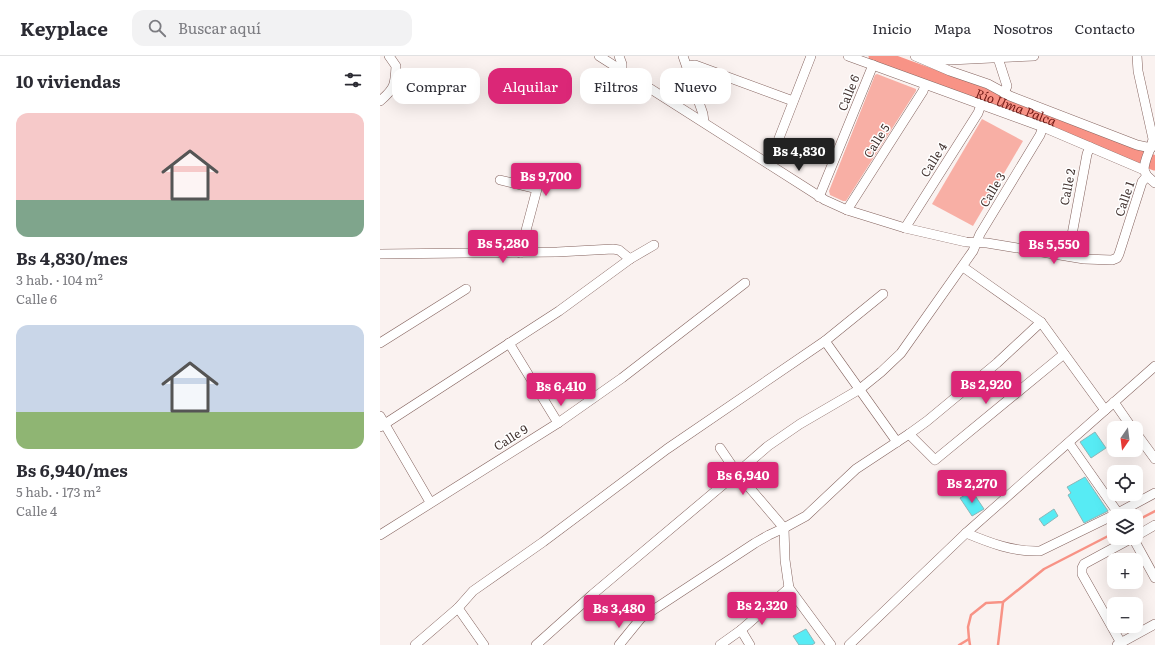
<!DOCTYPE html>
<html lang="es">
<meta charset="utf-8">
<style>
:root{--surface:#fff;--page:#f2f2f3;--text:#2b2b33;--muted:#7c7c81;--line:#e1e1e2;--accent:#db2777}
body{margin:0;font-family:Literata,serif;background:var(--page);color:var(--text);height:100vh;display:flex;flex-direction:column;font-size:15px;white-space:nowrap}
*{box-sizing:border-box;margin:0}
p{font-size:13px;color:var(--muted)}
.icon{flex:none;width:22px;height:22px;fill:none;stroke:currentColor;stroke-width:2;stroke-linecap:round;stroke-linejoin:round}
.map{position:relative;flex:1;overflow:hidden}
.sheet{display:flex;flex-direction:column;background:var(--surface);width:380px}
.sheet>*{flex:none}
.hud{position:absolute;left:12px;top:12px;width:380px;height:36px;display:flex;gap:8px}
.needle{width:26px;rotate:194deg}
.tools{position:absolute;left:727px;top:365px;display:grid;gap:8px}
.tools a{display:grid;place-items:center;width:36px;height:36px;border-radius:8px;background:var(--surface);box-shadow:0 4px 16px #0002;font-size:20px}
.price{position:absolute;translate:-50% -34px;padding:0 9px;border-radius:4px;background:var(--accent);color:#fff;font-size:13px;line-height:26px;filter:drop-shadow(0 1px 2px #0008)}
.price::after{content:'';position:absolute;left:50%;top:24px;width:12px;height:9px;margin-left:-6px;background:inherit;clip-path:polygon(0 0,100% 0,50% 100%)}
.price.active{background:#222;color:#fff}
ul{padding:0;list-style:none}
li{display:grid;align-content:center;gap:8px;height:212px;padding:0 16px}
li span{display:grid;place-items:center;height:124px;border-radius:12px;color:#555}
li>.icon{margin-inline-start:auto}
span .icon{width:72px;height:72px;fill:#fffc;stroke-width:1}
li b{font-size:17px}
h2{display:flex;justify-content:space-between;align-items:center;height:48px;padding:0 16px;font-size:17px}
.chip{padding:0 14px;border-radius:12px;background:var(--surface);box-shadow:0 4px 16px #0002;font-size:14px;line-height:36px}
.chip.active{background:var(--accent);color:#fff}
header{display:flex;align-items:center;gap:24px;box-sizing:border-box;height:56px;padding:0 20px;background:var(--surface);border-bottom:1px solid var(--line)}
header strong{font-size:19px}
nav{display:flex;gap:22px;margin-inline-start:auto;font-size:14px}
.search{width:280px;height:36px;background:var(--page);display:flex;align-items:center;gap:10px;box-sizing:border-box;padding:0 14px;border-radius:12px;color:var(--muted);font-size:15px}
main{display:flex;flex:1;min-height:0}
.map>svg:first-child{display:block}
.green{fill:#f8afa5}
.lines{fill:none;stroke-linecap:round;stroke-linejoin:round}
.stream{stroke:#f89386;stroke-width:2.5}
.river{stroke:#f89386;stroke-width:15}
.building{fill:#57ebf4;stroke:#8db6b8}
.minor-casing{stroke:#84635e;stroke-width:10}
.minor{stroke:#fff;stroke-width:9}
.labels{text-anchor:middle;stroke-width:3;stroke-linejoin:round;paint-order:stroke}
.street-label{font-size:12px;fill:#423330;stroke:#fff}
.water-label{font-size:13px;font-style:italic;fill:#711814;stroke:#fff}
</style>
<header>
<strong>Keyplace</strong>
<div class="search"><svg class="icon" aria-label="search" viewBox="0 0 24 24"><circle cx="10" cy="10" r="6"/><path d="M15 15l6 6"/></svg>Buscar aquí</div>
<nav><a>Inicio</a><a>Mapa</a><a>Nosotros</a><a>Contacto</a></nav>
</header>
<main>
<section class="sheet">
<h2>10 viviendas<svg class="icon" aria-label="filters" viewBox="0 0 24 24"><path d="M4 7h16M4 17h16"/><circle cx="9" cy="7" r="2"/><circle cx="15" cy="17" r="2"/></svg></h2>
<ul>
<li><span style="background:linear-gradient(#f6c9c9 70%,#7fa58c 0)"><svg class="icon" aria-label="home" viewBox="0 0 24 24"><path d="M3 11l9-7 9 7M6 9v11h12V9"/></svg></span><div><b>Bs 4,830/mes</b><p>3 hab. · 104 m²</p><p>Calle 6</p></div></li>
<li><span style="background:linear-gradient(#c9d6e8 70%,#8fb573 0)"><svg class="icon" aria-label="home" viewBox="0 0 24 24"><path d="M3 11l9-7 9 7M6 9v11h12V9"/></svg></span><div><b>Bs 6,940/mes</b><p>5 hab. · 173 m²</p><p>Calle 4</p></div></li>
</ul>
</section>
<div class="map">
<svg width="775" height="589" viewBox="0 0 775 589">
<rect width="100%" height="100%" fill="#faf2f0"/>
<!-- green -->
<g class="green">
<polygon points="497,18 536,33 536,35 466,145 463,145 450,139 449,135 495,19"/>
<polygon points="602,63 643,85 593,170 552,148"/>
</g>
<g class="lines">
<!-- stream -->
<g class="stream">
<polyline points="756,465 775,455"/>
<polyline points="589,583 590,589"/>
<polyline points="579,589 589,583 588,571 591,559 606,547 623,546 664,513 734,477"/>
<polyline points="618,589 623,546"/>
</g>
<!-- river -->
<path class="river" id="s1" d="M496,0L671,64L775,107"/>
</g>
<!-- building -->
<g class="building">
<polygon points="715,376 726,392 711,402 700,386"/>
<polygon points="705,421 728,455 704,467 688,439 691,437 687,431"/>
<polygon points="592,435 604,453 592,460 580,442"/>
<polygon points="674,453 678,460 664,470 659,463"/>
<polygon points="426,573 435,587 432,589 419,589 413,580"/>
</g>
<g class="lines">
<!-- minor casing -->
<g class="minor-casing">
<g id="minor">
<polyline points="219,0 445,144 467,154 525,172 586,186 607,187 704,203 732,204 737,202 739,198 762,126 767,120"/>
<polyline points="239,0 242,8 242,13"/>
<polyline points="303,0 323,58 324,66"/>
<polyline points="468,0 663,71 764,114 767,120 775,127"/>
<polyline points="535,0 570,15 608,28 630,40 757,89 771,92"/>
<path d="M757,0L758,15L773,83C771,94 764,103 764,114"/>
<polyline points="547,2 570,4 654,0"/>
<polyline points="618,2 627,30 624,37"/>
<polyline points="307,10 315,9 413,45"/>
<path d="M0,45C15,32 15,29 16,10L9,0"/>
<polyline points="389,108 431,0"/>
<polyline points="120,124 157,133 140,197"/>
<polyline points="439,141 493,9"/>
<polyline points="467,154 543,35 545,29"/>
<polyline points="525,172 598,57 601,49"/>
<polyline points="0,198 177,196 233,193 239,194 250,203"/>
<polyline points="688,200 707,98 710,91"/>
<polyline points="583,211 661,266 725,354"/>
<polyline points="445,285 517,386"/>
<polyline points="0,287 86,233"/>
<polyline points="129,287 178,367"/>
<polyline points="734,346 752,372"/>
<polyline points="0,360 50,446"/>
<polyline points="0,371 179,255 250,203 274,189"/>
<polyline points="756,377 775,403"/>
<polyline points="529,378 555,404 684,298"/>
<polyline points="689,387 738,457"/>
<polyline points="340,392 357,417 404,472 405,504 409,532 451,589"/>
<path d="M586,477C610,487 633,496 660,495L738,457L775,437"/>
<polyline points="0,479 178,367 242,322 365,227"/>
<polyline points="756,480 775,469"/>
<polyline points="753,482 775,522"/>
<polyline points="78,552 104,589"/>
<polyline points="361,574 370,589"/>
<polyline points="741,587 702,518 702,512 704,508 752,482"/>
<polyline points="35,589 78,552 93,535 163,486 287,393 445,285 503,238"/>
<polyline points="156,589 213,538 357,417 388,390 420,368 480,333 501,316 521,297 593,195 600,178 660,79 663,71"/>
<polyline points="239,589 261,562 375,487 389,479 404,472 426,460 476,413 529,378 547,365 617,307 661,266"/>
<polyline points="340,589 361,574 409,532"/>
<polyline points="469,589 586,477 775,310"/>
<polyline points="737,589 775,568"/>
</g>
</g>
<!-- minor -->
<use href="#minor" class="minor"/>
</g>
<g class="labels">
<!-- street labels -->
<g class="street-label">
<text transform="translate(469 37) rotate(-68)" y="4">Calle 6</text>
<text transform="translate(497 85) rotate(-58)" y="4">Calle 5</text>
<text transform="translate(554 104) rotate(-58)" y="4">Calle 4</text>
<text transform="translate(688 131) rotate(-79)" y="4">Calle 2</text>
<text transform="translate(613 134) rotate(-59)" y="4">Calle 3</text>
<text transform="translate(745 143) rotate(-71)" y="4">Calle 1</text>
<text transform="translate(131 382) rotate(-32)" y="4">Calle 9</text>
</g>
<!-- water labels -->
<g class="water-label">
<text dy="5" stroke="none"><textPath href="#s1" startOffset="149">Río Uma Palca</textPath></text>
</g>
</g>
</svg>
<div class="tools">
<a><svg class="needle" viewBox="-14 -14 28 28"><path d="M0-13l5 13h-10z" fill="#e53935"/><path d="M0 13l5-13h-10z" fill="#7c7c81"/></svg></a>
<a><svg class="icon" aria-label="locate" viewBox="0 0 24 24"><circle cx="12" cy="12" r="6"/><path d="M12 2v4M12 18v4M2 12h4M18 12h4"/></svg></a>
<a><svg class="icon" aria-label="layers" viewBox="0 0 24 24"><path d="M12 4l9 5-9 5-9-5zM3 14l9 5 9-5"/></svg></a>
<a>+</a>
<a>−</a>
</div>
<b class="price active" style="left:419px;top:116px">Bs 4,830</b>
<b class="price" style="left:166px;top:141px">Bs 9,700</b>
<b class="price" style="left:123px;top:208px">Bs 5,280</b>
<b class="price" style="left:674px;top:209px">Bs 5,550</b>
<b class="price" style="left:606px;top:349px">Bs 2,920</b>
<b class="price" style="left:181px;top:351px">Bs 6,410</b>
<b class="price" style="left:363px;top:440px">Bs 6,940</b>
<b class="price" style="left:592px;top:448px">Bs 2,270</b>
<b class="price" style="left:382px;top:570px">Bs 2,320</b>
<b class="price" style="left:239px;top:573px">Bs 3,480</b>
<div class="hud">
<a class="chip">Comprar</a>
<a class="chip active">Alquilar</a>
<a class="chip">Filtros</a>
<a class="chip">Nuevo</a>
</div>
</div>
</main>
